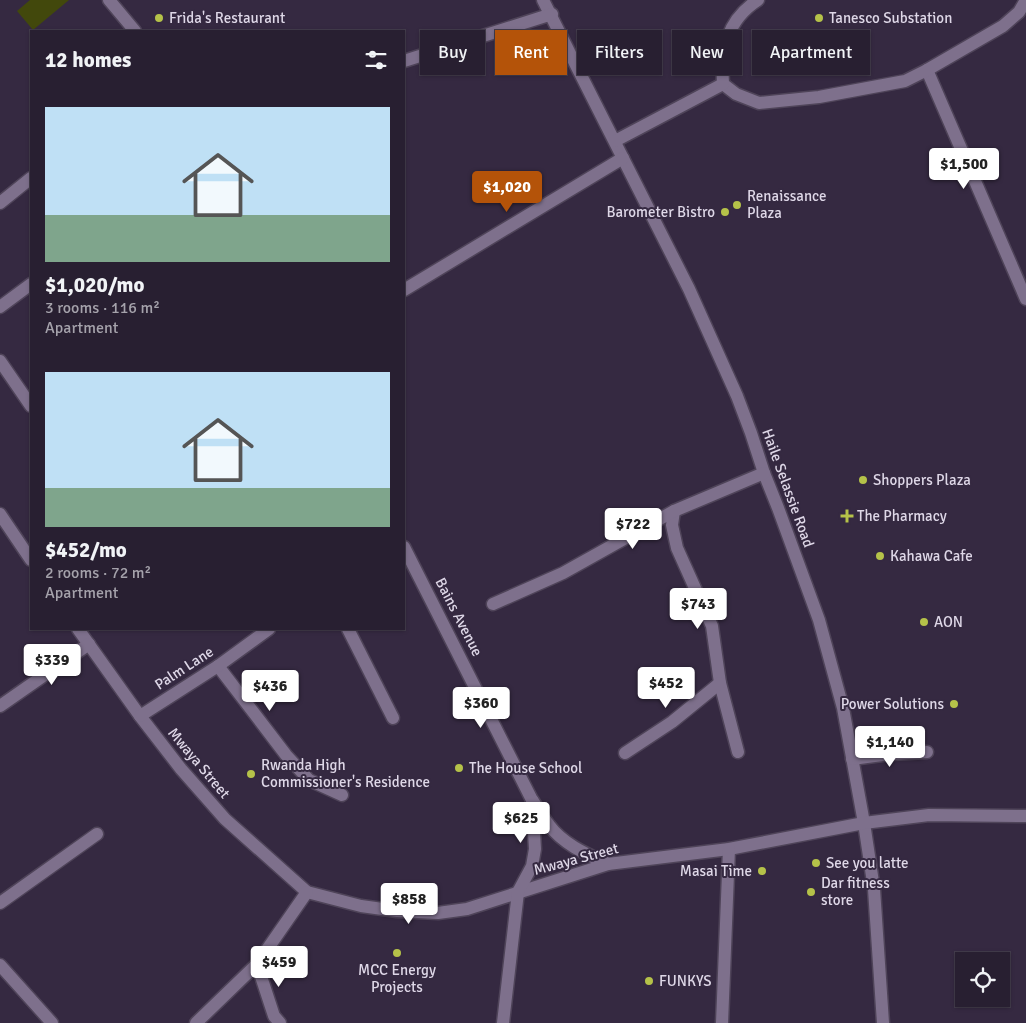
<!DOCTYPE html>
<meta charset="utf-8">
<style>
:root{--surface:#281f31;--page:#302739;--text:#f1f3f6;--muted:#a5a2ab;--line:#443d4d;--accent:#b45309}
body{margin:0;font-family:Signika,sans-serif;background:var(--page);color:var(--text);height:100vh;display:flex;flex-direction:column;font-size:19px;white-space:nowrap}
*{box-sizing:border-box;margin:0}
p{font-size:16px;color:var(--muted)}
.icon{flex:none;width:28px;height:28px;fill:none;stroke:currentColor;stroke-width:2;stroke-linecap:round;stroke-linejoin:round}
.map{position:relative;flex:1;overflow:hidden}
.panel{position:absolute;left:30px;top:30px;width:375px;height:600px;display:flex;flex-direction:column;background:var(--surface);border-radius:0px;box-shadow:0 1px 4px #0004,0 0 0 1px var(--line)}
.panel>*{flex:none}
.guide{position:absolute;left:420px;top:30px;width:475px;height:45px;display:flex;gap:10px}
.tools{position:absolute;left:955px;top:952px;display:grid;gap:10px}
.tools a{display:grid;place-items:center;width:55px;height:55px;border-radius:0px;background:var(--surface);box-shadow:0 1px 4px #0004,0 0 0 1px var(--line);font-size:25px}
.price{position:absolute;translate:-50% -42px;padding:0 11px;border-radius:5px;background:#fff;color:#222;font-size:16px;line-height:32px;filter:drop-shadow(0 1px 2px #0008)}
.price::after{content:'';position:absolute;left:50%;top:30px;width:15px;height:11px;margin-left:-8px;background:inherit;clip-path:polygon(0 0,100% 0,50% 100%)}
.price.on{background:var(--accent);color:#fff}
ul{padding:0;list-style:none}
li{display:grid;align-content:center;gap:10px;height:265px;padding:0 15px}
li span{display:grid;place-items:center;height:155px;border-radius:0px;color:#555}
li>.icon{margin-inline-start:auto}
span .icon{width:90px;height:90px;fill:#fffc;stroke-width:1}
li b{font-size:21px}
h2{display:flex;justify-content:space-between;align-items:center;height:60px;padding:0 15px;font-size:21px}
.chip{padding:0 18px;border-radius:0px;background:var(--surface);box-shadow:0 1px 4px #0004,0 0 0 1px var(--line);font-size:18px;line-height:45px}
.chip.on{background:var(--accent);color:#fff}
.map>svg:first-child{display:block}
.green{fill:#42480c}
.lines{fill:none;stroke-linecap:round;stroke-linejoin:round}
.minor-casing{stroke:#4f4459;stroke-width:15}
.minor{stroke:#7e708c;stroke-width:12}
.poi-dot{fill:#b5c249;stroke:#352941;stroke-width:2}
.labels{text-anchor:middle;stroke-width:4;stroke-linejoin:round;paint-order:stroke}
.poi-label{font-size:15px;fill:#ded7e7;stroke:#352941;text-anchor:start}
.street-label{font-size:15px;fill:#ded7e7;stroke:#352941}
</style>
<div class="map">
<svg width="1026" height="1023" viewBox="0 0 1026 1023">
<rect width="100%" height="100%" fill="#352941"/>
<!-- green -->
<polygon class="green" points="30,0 69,0 33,30 17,11"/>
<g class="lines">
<!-- minor casing -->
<g class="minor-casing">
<g id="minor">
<polyline points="109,0 135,31"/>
<polyline points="543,0 689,289 737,396 751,433 764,473 778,508 819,620 843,708 864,823 874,889 883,1023"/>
<polyline points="404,61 552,14"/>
<polyline points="927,70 1026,299"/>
<polyline points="723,84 736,94 759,103 819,97 905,81 927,70 1003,26 1019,12 1026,0"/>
<path d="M723,84C721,49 727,20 758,0"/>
<polyline points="615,141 723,84"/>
<polyline points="0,203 31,178"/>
<polyline points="404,290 623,158"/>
<polyline points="0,307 31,284"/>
<polyline points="0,361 31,406"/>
<polyline points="674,511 672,525 677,548 712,626 720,683 738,752"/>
<polyline points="0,514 31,560"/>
<path d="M404,547L531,798C537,807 542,816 549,825C563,844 586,854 608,864"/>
<polyline points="493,604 563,573 674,511 764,473"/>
<polyline points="78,629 140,716 181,769 225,819 307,892 361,906 397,911 438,913 467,909 608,864 729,849 864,823 929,815 1026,816"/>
<polyline points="348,629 393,718"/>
<polyline points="218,666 286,755 309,780 342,795"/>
<polyline points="0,706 89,644"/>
<polyline points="140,716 218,666 269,629"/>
<polyline points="625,753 672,722 720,683"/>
<polyline points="852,759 890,754 927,752"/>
<polyline points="0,903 97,834"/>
<polyline points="257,964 274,1016 280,1023"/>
<polyline points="0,965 52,1023"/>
<polyline points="196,1023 257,964 307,892"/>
<polyline points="503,1023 518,892 532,866 535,849 532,800"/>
<polyline points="722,1023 729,849"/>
</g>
</g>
<!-- minor -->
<use href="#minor" class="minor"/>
</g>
<!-- markers -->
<g class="poi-dot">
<circle cx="159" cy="18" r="5"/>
<circle cx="819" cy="18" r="5"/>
<circle cx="737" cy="205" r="5"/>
<circle cx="725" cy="212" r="5"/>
<circle cx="863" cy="480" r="5"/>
<path d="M844.5 508.5h5v5h5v5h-5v5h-5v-5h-5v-5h5z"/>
<circle cx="880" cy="556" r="5"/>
<circle cx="924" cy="622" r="5"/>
<circle cx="954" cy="704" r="5"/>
<circle cx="459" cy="768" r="5"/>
<circle cx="251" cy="774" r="5"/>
<circle cx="816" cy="863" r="5"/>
<circle cx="762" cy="871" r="5"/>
<circle cx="811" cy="892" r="5"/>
<circle cx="397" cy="953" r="5"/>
<circle cx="649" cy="981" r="5"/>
</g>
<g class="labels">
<!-- poi labels -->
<g class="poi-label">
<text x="169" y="23">Frida's Restaurant</text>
<text x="829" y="23">Tanesco Substation</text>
<text x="747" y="201">Renaissance<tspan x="747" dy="17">Plaza</tspan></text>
<text x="715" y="217" text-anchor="end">Barometer Bistro</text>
<text x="873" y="485">Shoppers Plaza</text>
<text x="857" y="521">The Pharmacy</text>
<text x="890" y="561">Kahawa Cafe</text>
<text x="934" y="627">AON</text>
<text x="944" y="709" text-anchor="end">Power Solutions</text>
<text x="261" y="770">Rwanda High<tspan x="261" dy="17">Commissioner's Residence</tspan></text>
<text x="469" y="773">The House School</text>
<text x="826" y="868">See you latte</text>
<text x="752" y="876" text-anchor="end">Masai Time</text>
<text x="821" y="888">Dar fitness<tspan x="821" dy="17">store</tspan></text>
<text x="397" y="975" text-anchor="middle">MCC Energy<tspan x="397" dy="17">Projects</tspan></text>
<text x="659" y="986">FUNKYS</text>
</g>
<!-- street labels -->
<g class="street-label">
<text transform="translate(788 488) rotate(70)" y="5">Haile Selassie Road</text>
<text transform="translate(459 617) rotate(63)" y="5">Bains Avenue</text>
<text transform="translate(184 668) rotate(-33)" y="5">Palm Lane</text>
<text transform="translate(199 763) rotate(50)" y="5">Mwaya Street</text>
<text transform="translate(576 859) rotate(-15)" y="5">Mwaya Street</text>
</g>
</g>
</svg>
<div class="tools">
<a><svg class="icon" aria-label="locate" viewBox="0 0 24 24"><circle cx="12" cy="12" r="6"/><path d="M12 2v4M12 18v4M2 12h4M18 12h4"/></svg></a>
</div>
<b class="price" style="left:964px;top:190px">$1,500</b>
<b class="price on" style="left:507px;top:213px">$1,020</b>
<b class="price" style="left:633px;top:550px">$722</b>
<b class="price" style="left:698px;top:630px">$743</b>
<b class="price" style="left:52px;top:686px">$339</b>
<b class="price" style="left:666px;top:709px">$452</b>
<b class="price" style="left:270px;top:712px">$436</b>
<b class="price" style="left:481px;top:729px">$360</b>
<b class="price" style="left:890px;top:768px">$1,140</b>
<b class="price" style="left:521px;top:844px">$625</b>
<b class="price" style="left:409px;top:925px">$858</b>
<b class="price" style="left:279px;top:988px">$459</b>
<div class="guide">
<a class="chip">Buy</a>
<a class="chip on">Rent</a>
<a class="chip">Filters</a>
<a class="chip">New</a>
<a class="chip">Apartment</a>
</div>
<section class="panel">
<h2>12 homes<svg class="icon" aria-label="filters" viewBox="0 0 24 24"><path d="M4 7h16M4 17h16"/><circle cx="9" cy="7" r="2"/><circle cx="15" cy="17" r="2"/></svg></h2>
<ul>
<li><span style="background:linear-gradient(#bfe0f5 70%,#7fa58c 0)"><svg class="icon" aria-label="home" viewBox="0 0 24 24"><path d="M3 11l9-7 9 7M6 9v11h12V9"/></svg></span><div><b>$1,020/mo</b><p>3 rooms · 116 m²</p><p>Apartment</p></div></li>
<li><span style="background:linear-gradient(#bfe0f5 75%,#7fa58c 0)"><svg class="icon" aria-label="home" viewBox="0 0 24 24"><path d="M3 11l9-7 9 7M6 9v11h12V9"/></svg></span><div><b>$452/mo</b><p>2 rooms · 72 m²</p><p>Apartment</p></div></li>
</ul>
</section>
</div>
